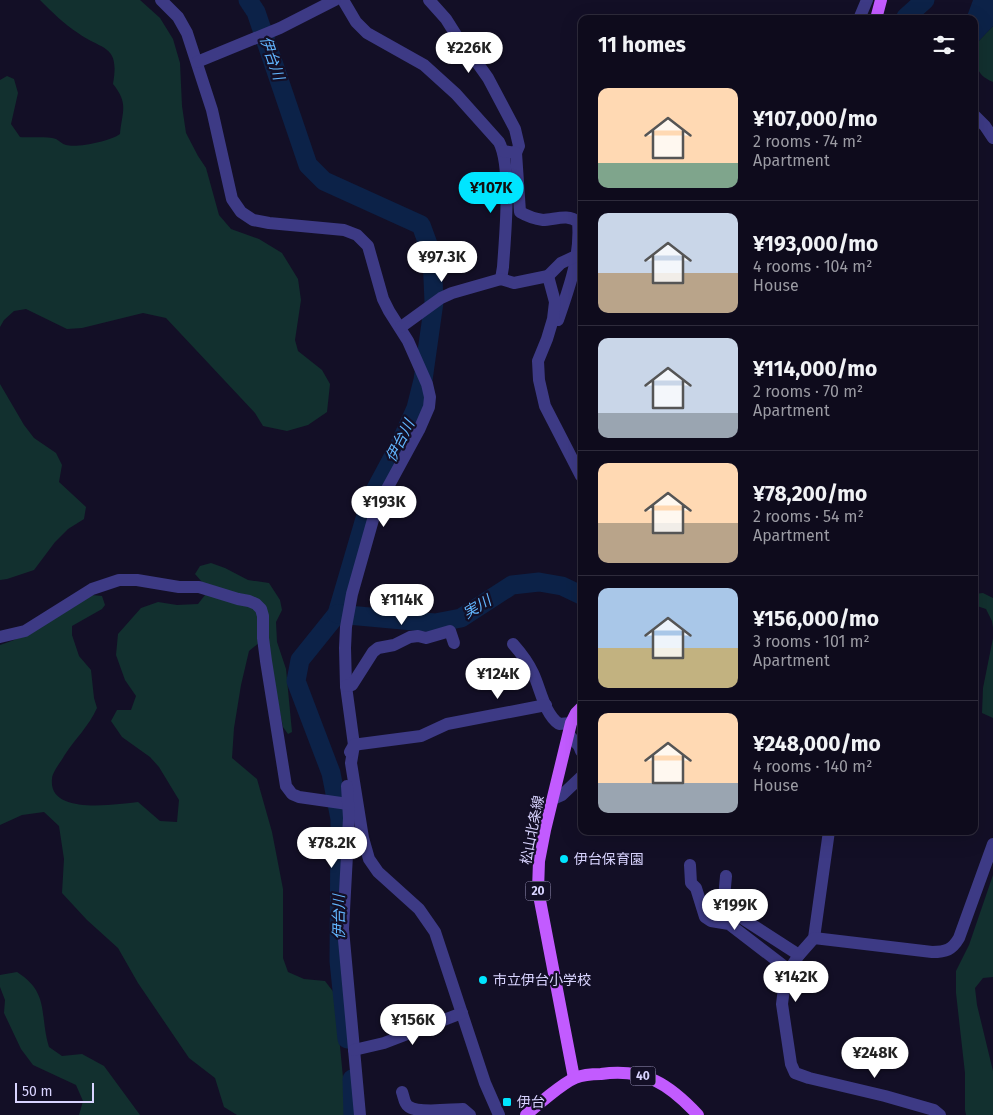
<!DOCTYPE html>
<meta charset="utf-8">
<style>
:root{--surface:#0e0b1c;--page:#171425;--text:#f1f3f6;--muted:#9b9ba3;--line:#2e2b3b;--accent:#00e5ff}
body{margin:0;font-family:"Fira Sans","Noto Sans JP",sans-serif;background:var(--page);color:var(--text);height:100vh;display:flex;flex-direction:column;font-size:19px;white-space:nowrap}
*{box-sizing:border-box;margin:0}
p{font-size:16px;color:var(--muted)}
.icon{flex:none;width:28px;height:28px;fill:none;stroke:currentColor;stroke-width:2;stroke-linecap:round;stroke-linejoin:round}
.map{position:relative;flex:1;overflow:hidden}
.panel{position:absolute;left:578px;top:15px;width:400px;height:820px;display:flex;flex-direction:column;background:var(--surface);border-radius:10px;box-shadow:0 5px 20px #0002,0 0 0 1px var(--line)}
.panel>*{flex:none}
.scale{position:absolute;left:15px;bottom:12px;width:79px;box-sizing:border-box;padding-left:5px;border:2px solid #d9d4ff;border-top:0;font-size:14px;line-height:18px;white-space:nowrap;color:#d9d4ff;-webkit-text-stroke:4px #130f26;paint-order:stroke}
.price{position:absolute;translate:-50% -42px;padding:0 11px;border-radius:18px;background:#fff;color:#222;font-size:16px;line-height:32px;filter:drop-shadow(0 1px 2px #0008)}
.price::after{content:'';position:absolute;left:50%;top:30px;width:15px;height:11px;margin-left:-8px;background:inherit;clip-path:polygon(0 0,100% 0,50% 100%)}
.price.active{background:var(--accent);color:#111}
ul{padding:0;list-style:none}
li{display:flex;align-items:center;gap:15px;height:125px;padding:0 20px}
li+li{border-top:1px solid var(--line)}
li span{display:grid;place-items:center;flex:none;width:140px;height:100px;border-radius:10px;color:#555}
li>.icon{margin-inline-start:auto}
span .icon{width:60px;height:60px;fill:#fffc;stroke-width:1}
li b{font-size:21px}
h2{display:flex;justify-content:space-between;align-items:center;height:60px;padding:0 20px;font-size:21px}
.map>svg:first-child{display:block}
.green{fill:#12302f}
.water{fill:#0c2248}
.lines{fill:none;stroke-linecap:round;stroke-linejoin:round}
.river{stroke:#0c2248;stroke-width:19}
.minor{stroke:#3d3a85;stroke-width:12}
.major{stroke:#c25bff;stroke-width:12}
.poi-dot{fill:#00e5ff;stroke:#130f26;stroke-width:2}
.labels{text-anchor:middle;stroke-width:4.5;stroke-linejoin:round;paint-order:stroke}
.shield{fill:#130f26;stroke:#9e99be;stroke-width:1}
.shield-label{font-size:12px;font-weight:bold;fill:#d9d4ff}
.street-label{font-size:14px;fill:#d9d4ff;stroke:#130f26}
.poi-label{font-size:14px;fill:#d9d4ff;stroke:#130f26;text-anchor:start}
.water-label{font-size:15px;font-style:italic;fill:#62b6ff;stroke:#130f26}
</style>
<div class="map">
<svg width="993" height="1115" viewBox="0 0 993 1115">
<rect width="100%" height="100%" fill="#130f26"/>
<!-- green -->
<g class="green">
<path d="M40,0H140L160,18L173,39L180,63L182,106L186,133L198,156L206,168L219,215L231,229L259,239L282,253L298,279L301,300L295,340L298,351L322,370L330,384L327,412L308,425L287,431L263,426L255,413L166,318L143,313L82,328L67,329L26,309L14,311L4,320L0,327V80L7,76L14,79L18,93L11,124L20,137C29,138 47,136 56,139C60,141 62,144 66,145C78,148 111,141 120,134C122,111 129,104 113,84C120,44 103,51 78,33C64,24 52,12 40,0Z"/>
<path d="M993,26V82C974,74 976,63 975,45Z"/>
<polygon points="0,384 24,425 34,438 56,453 62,465 59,482 86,507 84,519 68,529 55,542 34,570 7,579 0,580"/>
<path d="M211,563L225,568L248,580L269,583L280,600L282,610L276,622L277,642L286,669L292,732L288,734L283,727L266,643L260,642L249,651L241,685L234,728L232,758L257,779L272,832L283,889V958L288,972L304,979L325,981L335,994L344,1088V1115H237L224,1107L215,1078L189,1058L138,983L118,948L87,920L62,893L64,859L59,826L44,812L22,815L0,825V645C33,635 63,613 92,595L102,596L105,605L102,609L72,626V635L79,656L91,670L94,698L97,708C89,726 75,739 64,756C61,762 52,772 52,779C48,816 117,804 138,802L160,821L177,822L179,800L159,767L150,757L122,737L111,721L117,710H131L136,696L125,680L116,655L118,634L141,608L158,602L177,605L198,604L205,595L202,582L195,574L200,566Z"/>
<polygon points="983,593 993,598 993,628 992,621 986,609 974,605 974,594"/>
<polygon points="993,638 993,718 982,713 983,688"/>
<polygon points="993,875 993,977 983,978 975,988 977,1005 993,1071 993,1115 966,1115 965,1110 965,1073 956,993 956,971 969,945"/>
<path d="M17,972C50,993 39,1014 49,1047L62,1056L82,1054L104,1066L140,1115H79L83,1101L76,1085L33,1065L21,1049L4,1013L5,1000L0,987V975Z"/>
</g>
<!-- water -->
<polygon class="water" points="973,0 993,0 993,26 975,45 974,44 974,19 966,19"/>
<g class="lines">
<!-- river -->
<g class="river">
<polyline points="248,0 256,12 308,165 324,181 421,225 432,255 434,302 423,380 416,408 400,444 371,498 337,614 300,660 296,681 331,773 340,819 339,961 347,1039"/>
<polyline points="906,19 906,17 925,0"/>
<polyline points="337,614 435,623 461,618 512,585 539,582 562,586 581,595"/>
<polyline points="352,1079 353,1115"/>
</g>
<!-- minor -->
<g class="minor">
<polyline points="161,0 178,17 187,33 212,110 232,199 241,212 253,220 269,223 344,230 357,235 368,246 383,299 389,311 408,341 427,384 430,397 429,407 419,430 376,509 352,594 346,627 345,648 346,686 354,745 351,763 363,838 369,859 378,872 419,909 435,932 485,1083 499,1115"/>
<path d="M343,0L356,22L367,33L424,65L456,94L499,142C512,167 505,236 503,267L501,279"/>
<polyline points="429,0 446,19 463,46 471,54 488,78 515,129 519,146 516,153"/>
<polyline points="859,19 867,0"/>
<polyline points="197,62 280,28 335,0"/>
<polyline points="974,115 985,126 993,138"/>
<path d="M503,151L516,153L520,212C527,216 535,219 543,220C554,220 568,213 578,222C581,256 569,288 558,320"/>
<polyline points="548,276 561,263 576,256"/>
<polyline points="401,327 441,298 452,293 501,279 514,283 548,276 555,302 553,319 547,339 538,361 539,380 545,406 581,476"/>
<polyline points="0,637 25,631 92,589 119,580 137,580 179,587 199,587 238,599 249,601 256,604 261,609 263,616 263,638 266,661 286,786 292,794 299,797 348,804"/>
<path d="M513,644C521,653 528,662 533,673C541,690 544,713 559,724L571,723"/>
<polyline points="346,686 352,685 373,652 378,648 394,645 410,637 418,636 426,638 450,631 454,643"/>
<polyline points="569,735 579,746 581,751"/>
<polyline points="350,752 354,745 360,744 421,736 447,724 546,705"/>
<polyline points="347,786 349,818 343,929 360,1115"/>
<polyline points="553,799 562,795 581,777"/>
<polyline points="829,831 814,938 799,955 789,970 785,981 782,1004 791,1064 795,1073 809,1078 885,1096 934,1110 940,1115"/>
<polyline points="690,865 691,883 696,888 705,917 711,921 729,924 789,970"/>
<path d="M726,876C725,891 721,902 734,913L799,955"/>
<path d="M814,938L932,952C946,952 952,950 959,938L993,844"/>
<polyline points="354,1050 384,1043 462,1013"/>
<path d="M402,1092C404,1097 404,1103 408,1106C417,1114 451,1109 463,1109L470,1115"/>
</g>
<!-- major -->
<g class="major">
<polyline points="876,19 881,0"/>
<polyline points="574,1078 538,890 539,861 545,830 571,723 576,713 581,708"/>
<path d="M526,1115C536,1106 563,1083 575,1078C582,1075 593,1074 601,1074C645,1068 669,1084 698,1115"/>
</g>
</g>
<!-- markers -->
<g class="poi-dot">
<circle cx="564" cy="859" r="5"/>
<circle cx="483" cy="980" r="5"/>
<rect x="502" y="1097" width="10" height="10" rx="2.5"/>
</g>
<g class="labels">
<!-- shield labels -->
<g class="shield">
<rect x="525.5" y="881.5" width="25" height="19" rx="4"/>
<rect x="630.5" y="1066.5" width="25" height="19" rx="4"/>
</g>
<g class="shield-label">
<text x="538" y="895">20</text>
<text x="643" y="1080">40</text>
</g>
<!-- street labels -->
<g class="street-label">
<text transform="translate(532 830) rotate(-79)" y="5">松山北条線</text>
</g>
<!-- poi labels -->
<g class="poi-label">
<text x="574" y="864">伊台保育園</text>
<text x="493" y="985">市立伊台小学校</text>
<text x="517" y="1107">伊台</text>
</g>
<!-- water labels -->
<g class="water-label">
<text transform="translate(272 58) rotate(71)" y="5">伊台川</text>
<text transform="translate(400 441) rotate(-63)" y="5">伊台川</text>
<text transform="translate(477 607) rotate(-31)" y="5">実川</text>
<text transform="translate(339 917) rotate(-90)" y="5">伊台川</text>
</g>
</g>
</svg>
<div class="scale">50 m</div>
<b class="price" style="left:469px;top:74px">¥226K</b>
<b class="price active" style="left:491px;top:214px">¥107K</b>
<b class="price" style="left:442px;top:283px">¥97.3K</b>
<b class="price" style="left:384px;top:528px">¥193K</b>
<b class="price" style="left:402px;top:626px">¥114K</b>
<b class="price" style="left:498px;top:700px">¥124K</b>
<b class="price" style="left:332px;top:869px">¥78.2K</b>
<b class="price" style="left:735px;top:931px">¥199K</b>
<b class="price" style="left:796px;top:1003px">¥142K</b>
<b class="price" style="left:413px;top:1046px">¥156K</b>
<b class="price" style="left:875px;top:1079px">¥248K</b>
<section class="panel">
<h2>11 homes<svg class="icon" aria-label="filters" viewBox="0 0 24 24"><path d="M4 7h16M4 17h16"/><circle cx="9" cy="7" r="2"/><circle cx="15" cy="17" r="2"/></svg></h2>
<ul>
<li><span style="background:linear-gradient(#ffd9b3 75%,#7fa58c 0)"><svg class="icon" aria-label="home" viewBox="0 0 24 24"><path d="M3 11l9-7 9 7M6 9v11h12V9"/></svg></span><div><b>¥107,000/mo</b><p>2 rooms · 74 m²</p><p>Apartment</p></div></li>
<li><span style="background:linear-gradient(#c9d6e8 60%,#b9a48a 0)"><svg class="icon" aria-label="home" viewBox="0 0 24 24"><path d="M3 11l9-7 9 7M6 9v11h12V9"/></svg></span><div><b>¥193,000/mo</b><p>4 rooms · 104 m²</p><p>House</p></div></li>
<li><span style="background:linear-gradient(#c9d6e8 75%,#9aa5b1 0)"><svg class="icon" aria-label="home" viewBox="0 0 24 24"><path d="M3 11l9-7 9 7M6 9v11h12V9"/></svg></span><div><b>¥114,000/mo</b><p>2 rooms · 70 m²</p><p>Apartment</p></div></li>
<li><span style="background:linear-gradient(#ffd9b3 60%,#b9a48a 0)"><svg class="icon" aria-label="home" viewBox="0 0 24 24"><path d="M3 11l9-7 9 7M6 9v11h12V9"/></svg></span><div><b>¥78,200/mo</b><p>2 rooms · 54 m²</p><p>Apartment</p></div></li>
<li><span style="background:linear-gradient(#a9c7e8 60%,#c2b280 0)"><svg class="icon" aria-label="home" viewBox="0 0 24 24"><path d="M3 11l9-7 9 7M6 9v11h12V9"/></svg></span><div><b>¥156,000/mo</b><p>3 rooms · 101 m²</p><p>Apartment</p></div></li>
<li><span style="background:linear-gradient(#ffd9b3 70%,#9aa5b1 0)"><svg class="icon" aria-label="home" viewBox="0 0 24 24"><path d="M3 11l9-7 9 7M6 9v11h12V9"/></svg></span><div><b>¥248,000/mo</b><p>4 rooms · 140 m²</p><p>House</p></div></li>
</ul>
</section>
</div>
